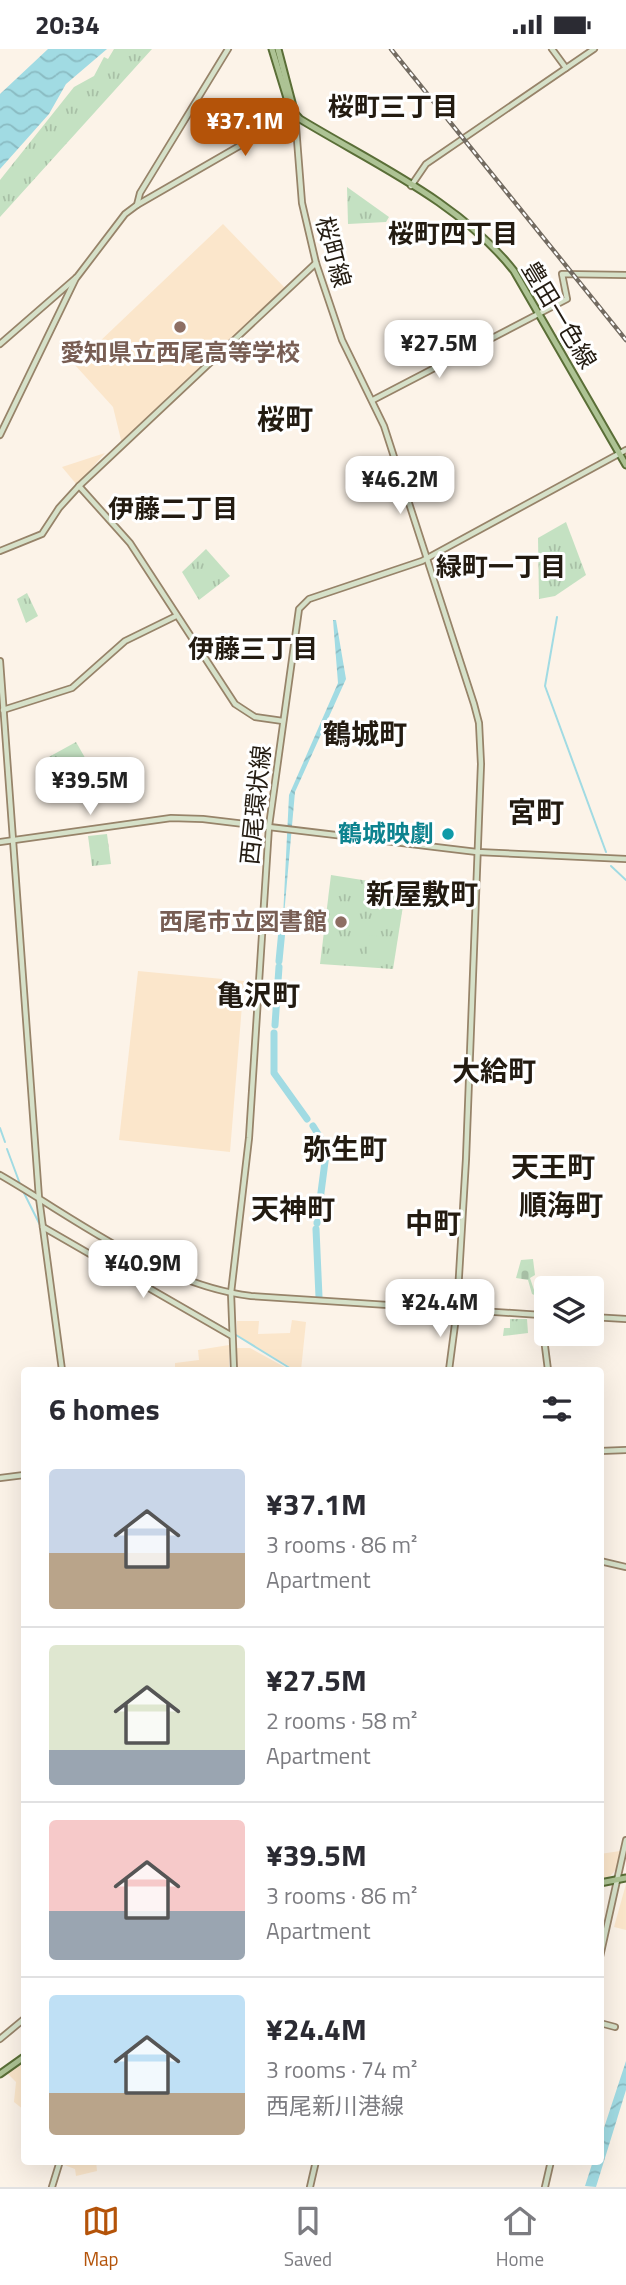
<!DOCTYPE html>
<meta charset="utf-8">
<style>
:root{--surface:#fff;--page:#f2f2f3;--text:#2b2b33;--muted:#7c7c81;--line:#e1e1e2;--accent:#b45309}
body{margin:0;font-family:"Titillium Web","Noto Sans JP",sans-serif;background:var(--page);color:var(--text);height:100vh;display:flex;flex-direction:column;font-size:26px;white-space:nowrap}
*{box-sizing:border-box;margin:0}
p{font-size:23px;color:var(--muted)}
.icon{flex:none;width:38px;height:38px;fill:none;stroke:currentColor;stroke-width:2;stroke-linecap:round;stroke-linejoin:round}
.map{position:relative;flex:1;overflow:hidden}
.sheet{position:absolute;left:21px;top:1318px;width:583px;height:798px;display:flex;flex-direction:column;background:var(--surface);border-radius:7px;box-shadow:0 7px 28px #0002}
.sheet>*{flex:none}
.controls{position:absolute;left:534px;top:1227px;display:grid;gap:14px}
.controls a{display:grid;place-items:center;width:70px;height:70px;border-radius:7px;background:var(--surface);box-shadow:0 7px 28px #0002;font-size:35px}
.price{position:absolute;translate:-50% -60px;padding:0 16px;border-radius:14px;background:#fff;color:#222;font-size:23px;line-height:46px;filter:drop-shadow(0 2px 4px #0008)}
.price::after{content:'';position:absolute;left:50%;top:42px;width:21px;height:16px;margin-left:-10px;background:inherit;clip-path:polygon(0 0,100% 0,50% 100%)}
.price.on{background:var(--accent);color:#fff}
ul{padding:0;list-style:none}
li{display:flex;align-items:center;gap:21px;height:175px;padding:0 28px}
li+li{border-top:2px solid var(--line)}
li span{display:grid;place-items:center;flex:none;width:196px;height:140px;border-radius:7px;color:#555}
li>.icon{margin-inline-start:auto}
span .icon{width:84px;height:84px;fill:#fffc;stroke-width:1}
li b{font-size:30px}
h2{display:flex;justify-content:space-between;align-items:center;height:84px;padding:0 28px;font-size:30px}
.status{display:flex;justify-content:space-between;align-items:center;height:49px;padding:0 35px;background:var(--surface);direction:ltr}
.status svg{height:19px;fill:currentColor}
.menu{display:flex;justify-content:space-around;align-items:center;height:98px;border-top:2px solid var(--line);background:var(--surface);font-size:19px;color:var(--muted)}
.menu a{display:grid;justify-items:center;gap:4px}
.menu .on{color:var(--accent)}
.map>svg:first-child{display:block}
.built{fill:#fbe6cb}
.grass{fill:url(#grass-tufts)}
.cemetery{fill:url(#cemetery-stones)}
.pitch{fill:#c4e1c2}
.water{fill:url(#water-waves)}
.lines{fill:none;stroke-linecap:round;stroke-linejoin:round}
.stream{stroke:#a1dbe3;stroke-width:2}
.river{stroke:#a1dbe3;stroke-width:7}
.secondary-casing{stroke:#978369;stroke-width:8}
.primary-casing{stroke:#5a6e37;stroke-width:9}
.secondary{stroke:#d6e1c9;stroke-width:4.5}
.primary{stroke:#adc394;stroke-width:5}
.rail-casing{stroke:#736b61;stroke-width:4.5}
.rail{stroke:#fff;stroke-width:2;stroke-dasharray:5;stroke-linecap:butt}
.education-dot{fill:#8d6e63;stroke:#fff;stroke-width:2.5}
.culture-dot{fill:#0f9aa8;stroke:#fff;stroke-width:2.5}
.labels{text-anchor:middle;stroke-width:6;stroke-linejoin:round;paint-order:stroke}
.street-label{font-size:24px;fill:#231b11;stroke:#fff}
.education-label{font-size:24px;font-weight:bold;fill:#785e54;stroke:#fff}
.culture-label{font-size:24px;font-weight:bold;fill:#0d838f;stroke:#fff;text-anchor:end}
.neighbourhood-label{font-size:26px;font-weight:bold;fill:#231b11;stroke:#fff}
.quarter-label{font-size:28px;font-weight:bold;fill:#231b11;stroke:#fff}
</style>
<div class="status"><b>20:34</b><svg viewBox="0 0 49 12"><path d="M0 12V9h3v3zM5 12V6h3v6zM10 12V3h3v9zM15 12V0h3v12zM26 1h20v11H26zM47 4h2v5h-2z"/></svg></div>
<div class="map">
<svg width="626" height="2138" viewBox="0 0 626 2138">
<defs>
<pattern id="grass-tufts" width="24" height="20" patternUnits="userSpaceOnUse" patternTransform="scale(1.75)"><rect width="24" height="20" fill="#c4e1c2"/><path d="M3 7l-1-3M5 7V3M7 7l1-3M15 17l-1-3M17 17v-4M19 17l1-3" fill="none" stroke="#a8c0a6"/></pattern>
<pattern id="cemetery-stones" width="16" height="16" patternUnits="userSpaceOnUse" patternTransform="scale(1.75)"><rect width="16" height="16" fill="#c4e1c2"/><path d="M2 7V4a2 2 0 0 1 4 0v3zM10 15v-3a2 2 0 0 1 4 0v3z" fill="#a8c0a6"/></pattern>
<pattern id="water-waves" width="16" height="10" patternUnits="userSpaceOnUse" patternTransform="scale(1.75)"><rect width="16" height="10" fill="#a1dbe3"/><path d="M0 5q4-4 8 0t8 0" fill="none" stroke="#8abbc2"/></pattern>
</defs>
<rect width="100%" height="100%" fill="#fcf3e8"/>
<!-- built -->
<g class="built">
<polygon points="223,175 285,239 122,395 113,358 75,316"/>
<polygon points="105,404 77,436 62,418"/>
<polygon points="138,922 244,932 230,1103 119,1091"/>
<polygon points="292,1271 306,1273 301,1321 295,1321 237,1286 237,1272 259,1272 258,1285 290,1284"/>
<polygon points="229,1296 229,1321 175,1321 175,1314 199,1311 198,1301"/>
<polygon points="237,1299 250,1299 290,1321 237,1321"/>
<polygon points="620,1802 616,1821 609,1828 600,1830 600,1805"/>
<polygon points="626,1835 626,1881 614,1878"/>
<polygon points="23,2014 24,2015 24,2061 14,2053 16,2033 7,2024"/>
<polygon points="65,2112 96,2112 97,2122 76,2127 75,2120 64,2116"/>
</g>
<!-- grass -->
<g class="grass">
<polygon points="114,0 152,0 0,168 0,131 74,38 94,27 104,8 108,10"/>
<polygon points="347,138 389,168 386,173 348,175"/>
<polygon points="566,473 586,526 555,547 539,550 538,489"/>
<polygon points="206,500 230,527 199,551 182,523"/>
<polygon points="27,544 38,567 26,574 17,550"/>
<polygon points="76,693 92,721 47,726 47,709"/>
<polygon points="107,785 111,815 92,817 88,787"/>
<polygon points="331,826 406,838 393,920 320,915"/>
<polygon points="510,1270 527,1270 528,1284 503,1287 504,1279 510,1279"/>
</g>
<!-- cemetery -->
<polygon class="cemetery" points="533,1210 535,1226 530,1229 534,1241 546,1245 539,1248 532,1245 528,1231 516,1229 521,1211"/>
<!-- pitch -->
<polygon class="pitch" points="370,886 396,890 392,913 367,909"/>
<!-- water -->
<g class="water">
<polygon points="48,0 107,0 66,35 49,65 0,120 0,45"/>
<polygon points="333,571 336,571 346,630 295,743 282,889 289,746 338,634"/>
<polygon points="626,2012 626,2041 596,2138 585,2137 593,2112 600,2112 600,2091"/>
</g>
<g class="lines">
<!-- stream -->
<g class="stream">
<polyline points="557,568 545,637 606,803"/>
<polyline points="611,817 626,831"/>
<polyline points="0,1079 5,1093"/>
<polyline points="7,1100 20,1135"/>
<polyline points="22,1140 40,1176"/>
<polyline points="118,1219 231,1283"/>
<polyline points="236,1286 293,1321"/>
</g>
<!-- river -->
<g class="river">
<polyline points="279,912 282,881"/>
<polyline points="275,976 279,918"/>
<polyline points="274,984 274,1024 307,1070"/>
<polyline points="313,1077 326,1098"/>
<polyline points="317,1174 326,1105"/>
<polyline points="316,1180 319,1248"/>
</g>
<!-- secondary casing -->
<g class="secondary-casing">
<g id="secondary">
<polyline points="552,0 566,19"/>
<polyline points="411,137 426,115 594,0"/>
<polyline points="137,156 295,65 302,154 316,214 342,291 384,377 474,655 479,674 481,715 466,1110 457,1260 449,1321"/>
<polyline points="0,295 77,228 125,165 137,156 140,144 228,0"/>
<polyline points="373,351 567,250 562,225 626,226"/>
<polyline points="0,386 76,229"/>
<polyline points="79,437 130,494 235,655 255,668 283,672"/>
<polyline points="0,502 42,485 59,459 79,437 316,214"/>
<polyline points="0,612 39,1149 62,1321"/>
<polyline points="3,661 72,639 125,592 176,567"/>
<polyline points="0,793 171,769 203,770 477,803 626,810"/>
<path d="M0,1126C78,1171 160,1236 251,1247L541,1266L548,1321"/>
<polyline points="43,1178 232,1287"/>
<polyline points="592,1268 626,1270"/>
<polyline points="234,1321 231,1244 249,1089 269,777 299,560 309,550 422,512 626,401"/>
<polyline points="600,1402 626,1401"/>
<polyline points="0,1429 24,1426"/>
<polyline points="600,1512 626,1518"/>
<polyline points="600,1908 626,1791"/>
<polyline points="600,1974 615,1978"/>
<polyline points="0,1990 24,1970"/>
<polyline points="52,2138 60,2112"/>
<polyline points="310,2138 316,2112"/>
<polyline points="545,2138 551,2112"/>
</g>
</g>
<!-- primary casing -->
<g class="primary-casing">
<g id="primary">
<path d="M272,0L290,59L300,70C374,115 460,153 514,222L626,416"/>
<polyline points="278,0 295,65"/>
<polyline points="600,1834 626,1829"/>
<polyline points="0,2025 24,2008"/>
</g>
</g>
<!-- secondary -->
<use href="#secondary" class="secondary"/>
<!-- primary -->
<use href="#primary" class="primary"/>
<!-- rail casing -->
<g class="rail-casing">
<polyline id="rail" points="391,0 626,291"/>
</g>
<!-- rail -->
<use href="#rail" class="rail"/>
</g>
<!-- markers -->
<g class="education-dot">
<circle cx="180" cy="278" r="7"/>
<circle cx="341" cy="873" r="7"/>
</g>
<circle class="culture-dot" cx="448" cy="785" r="7"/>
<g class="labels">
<!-- street labels -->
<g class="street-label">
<text transform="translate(333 203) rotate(75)" y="8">桜町線</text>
<text transform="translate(559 266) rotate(59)" y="8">豊田一色線</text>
<text transform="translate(256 756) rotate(-84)" y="8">西尾環状線</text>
</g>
<!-- education labels -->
<g class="education-label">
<text x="180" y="312">愛知県立西尾高等学校</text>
<text x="327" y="881" text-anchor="end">西尾市立図書館</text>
</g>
<!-- culture labels -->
<g class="culture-label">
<text x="434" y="793">鶴城映劇</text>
</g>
<!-- neighbourhood labels -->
<g class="neighbourhood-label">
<text x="393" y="67">桜町三丁目</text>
<text x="453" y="194">桜町四丁目</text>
<text x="173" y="469">伊藤二丁目</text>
<text x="501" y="527">緑町一丁目</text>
<text x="253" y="609">伊藤三丁目</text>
</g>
<!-- quarter labels -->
<g class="quarter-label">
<text x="285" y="380">桜町</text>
<text x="365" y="695">鶴城町</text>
<text x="536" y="773">宮町</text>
<text x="422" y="855">新屋敷町</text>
<text x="258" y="956">亀沢町</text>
<text x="494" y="1032">大給町</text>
<text x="345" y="1110">弥生町</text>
<text x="553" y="1128">天王町</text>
<text x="561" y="1166">順海町</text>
<text x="293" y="1170">天神町</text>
<text x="433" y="1184">中町</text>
</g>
</g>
</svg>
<div class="controls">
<a><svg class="icon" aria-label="layers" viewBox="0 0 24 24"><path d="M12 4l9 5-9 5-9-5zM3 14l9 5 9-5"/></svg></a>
</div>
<b class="price on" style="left:245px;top:109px">¥37.1M</b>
<b class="price" style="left:439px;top:331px">¥27.5M</b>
<b class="price" style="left:400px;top:467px">¥46.2M</b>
<b class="price" style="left:90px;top:768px">¥39.5M</b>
<b class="price" style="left:143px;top:1251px">¥40.9M</b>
<b class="price" style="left:440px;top:1290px">¥24.4M</b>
<section class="sheet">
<h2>6 homes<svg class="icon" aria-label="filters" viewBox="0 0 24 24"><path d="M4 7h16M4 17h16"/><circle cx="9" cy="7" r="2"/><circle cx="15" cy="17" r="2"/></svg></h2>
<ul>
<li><span style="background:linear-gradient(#c9d6e8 60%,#b9a48a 0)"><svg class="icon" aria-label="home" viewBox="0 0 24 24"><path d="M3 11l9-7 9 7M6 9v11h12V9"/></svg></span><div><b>¥37.1M</b><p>3 rooms · 86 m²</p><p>Apartment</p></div></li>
<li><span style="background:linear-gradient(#dfe7d0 75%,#9aa5b1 0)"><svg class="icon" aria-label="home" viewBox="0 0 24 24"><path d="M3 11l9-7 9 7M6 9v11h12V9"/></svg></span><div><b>¥27.5M</b><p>2 rooms · 58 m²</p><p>Apartment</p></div></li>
<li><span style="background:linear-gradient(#f6c9c9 65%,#9aa5b1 0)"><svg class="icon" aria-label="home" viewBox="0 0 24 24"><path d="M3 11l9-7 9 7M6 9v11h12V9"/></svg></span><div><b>¥39.5M</b><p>3 rooms · 86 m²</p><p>Apartment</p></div></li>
<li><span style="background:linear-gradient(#bfe0f5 70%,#b9a48a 0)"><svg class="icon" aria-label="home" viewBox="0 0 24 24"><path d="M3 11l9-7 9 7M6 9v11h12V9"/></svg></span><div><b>¥24.4M</b><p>3 rooms · 74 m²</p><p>西尾新川港線</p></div></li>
</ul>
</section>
</div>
<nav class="menu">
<a class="on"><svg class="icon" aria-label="map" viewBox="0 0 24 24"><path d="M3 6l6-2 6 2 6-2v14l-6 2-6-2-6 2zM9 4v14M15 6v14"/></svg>Map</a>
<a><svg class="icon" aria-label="saved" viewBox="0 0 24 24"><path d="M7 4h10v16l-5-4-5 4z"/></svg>Saved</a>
<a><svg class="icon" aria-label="home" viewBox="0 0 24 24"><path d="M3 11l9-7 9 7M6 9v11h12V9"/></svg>Home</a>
</nav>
